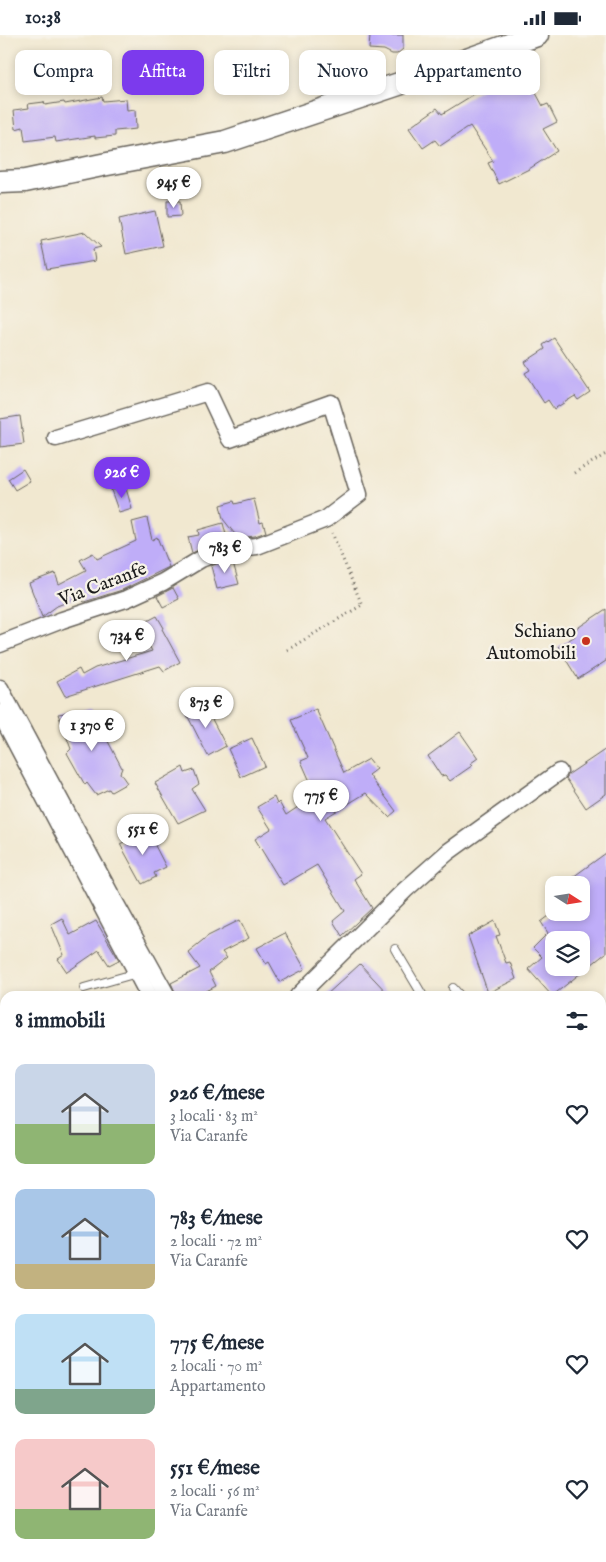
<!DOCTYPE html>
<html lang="it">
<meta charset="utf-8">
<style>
:root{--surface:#fff;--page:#f6f6f7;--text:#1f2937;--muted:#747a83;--accent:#7c3aed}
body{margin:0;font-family:"IM FELL English",serif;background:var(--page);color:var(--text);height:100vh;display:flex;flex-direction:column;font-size:19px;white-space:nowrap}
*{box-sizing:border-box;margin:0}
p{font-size:16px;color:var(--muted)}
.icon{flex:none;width:28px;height:28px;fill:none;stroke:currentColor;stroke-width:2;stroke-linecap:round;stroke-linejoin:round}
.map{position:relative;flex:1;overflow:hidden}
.side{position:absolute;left:0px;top:956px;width:606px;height:571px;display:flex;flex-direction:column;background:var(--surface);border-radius:15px 15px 0 0;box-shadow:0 2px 8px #0003}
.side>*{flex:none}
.top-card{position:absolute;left:15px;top:15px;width:576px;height:45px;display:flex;gap:10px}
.needle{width:32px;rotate:102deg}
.controls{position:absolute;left:545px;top:841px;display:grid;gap:10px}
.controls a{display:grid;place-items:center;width:45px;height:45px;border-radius:10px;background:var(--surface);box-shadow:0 2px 8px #0003;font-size:25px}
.price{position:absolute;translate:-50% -42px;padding:0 11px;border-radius:18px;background:#fff;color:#222;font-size:16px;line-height:32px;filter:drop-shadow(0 1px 2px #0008)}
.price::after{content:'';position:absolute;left:50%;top:30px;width:15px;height:11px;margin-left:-8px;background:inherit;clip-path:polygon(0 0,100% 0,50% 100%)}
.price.active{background:var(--accent);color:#fff}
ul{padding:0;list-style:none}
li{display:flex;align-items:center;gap:15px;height:125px;padding:0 15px}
li span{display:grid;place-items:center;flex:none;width:140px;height:100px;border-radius:10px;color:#555}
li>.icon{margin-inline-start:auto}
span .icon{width:60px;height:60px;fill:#fffc;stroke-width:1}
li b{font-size:21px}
h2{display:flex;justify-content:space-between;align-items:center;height:60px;padding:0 15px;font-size:21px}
.tag{padding:0 18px;border-radius:10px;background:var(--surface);box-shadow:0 2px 8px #0003;font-size:18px;line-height:45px}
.tag.active{background:var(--accent);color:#fff}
.status{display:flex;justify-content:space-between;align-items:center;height:35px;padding:0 25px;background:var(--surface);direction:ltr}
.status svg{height:14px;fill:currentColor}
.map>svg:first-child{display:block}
.building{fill:#bfadf8;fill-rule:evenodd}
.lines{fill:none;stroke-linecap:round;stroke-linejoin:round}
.lane-casing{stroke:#67635b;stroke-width:10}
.street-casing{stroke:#67635b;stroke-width:19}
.secondary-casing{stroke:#67635b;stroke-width:25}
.path{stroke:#67635b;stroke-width:3;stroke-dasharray:1 4;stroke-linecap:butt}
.lane{stroke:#fff;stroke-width:8}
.street{stroke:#fff;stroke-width:16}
.secondary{stroke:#fff;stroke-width:22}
.poi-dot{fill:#c8321e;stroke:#f7f3e8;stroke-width:2}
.labels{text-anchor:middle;stroke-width:4.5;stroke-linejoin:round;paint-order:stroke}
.street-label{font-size:19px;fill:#1c1c1c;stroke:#f7f3e8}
.poi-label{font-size:19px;fill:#1c1c1c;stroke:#f7f3e8;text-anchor:end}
</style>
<div class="status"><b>10:38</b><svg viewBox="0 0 49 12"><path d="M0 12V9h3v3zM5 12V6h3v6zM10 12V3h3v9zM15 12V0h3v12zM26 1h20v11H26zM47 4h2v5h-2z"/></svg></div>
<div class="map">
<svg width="606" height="1527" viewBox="0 0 606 1527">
<rect width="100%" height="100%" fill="#f7f3e8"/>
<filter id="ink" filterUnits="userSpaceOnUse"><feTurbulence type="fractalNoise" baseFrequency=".02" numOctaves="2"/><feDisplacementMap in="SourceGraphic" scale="10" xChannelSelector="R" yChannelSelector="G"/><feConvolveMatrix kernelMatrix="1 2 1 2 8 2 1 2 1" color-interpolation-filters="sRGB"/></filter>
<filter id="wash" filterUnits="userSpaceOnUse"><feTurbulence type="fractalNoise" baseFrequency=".0096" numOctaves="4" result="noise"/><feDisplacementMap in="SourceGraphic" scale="20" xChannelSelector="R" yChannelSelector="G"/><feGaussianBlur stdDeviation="1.12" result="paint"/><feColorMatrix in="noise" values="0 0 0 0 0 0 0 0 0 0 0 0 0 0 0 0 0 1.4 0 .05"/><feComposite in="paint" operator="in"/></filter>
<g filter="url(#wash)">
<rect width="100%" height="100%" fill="#f1e8d0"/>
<g id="blocks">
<!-- building -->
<g class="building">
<polygon points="370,0 403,0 403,14 397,19 392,19 384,15 369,14"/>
<polygon points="513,29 519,39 524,36 543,71 548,69 557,87 543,94 557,116 529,134 499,149 488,128 493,126 470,91 440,111 435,105 423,113 409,93 437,73 442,79 489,50 478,35"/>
<polygon points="102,62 103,66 126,64 127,76 135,75 136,94 115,96 115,101 95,103 95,101 56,107 55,102 25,106 23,92 16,94 14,75 29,73 28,69 44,67 45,70 64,67 65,69"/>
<polygon points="167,166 180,166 181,181 167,182"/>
<polygon points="155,176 163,211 126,219 119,184"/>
<polygon points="85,197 101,212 93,214 95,226 47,234 41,206"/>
<polygon points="554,303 590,357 578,365 575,361 554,374 548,365 544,368 525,338 530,335 525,327 545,314 543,310"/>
<polygon points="20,381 24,409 0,412 0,384"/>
<polygon points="23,434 30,446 15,455 8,444"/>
<polygon points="125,450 132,474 119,478 111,455"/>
<polygon points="254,464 260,488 263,487 266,497 255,501 238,503 223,484 220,470 234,466 235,469"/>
<polygon points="147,483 152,505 157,502 169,532 122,555 84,567 80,562 57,571 42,582 29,548 55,538 59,549 86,535 80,525 93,518 97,524 136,506 132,487"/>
<polygon points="223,488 227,504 192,518 188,502 199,500 198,495"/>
<polygon points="229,524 232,524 239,549 217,554 211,531"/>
<polygon points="173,553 179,564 163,572 157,561"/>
<polygon points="606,574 606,626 578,644 558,612 575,601 573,596"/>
<polygon points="157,581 164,593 162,594 180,627 164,636 160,631 65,661 57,646 79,634 82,640 95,633 152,616 138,591"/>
<polygon points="203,667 226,711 208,721 185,676"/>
<polygon points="91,674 122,733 120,738 127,748 111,757 109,754 96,760 87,748 85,750 67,718 71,714 58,679"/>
<polygon points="316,674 344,738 369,724 377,734 369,740 396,776 389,782 366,758 325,783 361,839 354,844 372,873 342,901 333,886 345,876 317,830 283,850 255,804 271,794 257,772 274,762 277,769 279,767 286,780 316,760 301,726 308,723 291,685"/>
<polygon points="460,697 478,723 471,728 473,730 450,746 445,740 441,741 428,721"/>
<polygon points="252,703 265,731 241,742 228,714"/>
<polygon points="606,714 606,759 586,773 566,743 569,739"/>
<polygon points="183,732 185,738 194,735 199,749 192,754 205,775 178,788 155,748"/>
<polygon points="147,795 166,832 154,838 156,842 142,849 120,809"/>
<path d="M606,818V918L552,961L528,934L542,922L533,913L548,898L541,887L553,878H581V850H562ZM554,905H581V932H554Z"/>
<polygon points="62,883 70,900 96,886 119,925 109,930 99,915 67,937 58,924 64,920 51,889"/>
<polygon points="240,885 249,903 222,917 227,923 209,937 216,951 197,961 177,961 171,948 200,933 188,917 208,901"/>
<polygon points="495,886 500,900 496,901 506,928 510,927 516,944 488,958 468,901"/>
<polygon points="285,898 305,934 280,947 269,927 266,929 257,913"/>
<polygon points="360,929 390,961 325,961"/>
</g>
</g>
</g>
<g filter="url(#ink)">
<use href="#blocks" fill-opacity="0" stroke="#67635b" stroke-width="1"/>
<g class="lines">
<!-- lane casing -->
<g class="lane-casing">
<g id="lane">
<polyline points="395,914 423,961"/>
<polyline points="84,953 137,938"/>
<polyline points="453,953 460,961"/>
</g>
</g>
<!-- street casing -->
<g class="street-casing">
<g id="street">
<polyline points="0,609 62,585 126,564 163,547 201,524 227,514 257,511 326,484 359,459 331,368 230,404 208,357 56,403"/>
<polyline points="0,653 111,860 167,961"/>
<polyline points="0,678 149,961"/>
<polyline points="298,961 405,855 448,817 559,737"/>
<polyline points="0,1050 5,1059"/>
<polyline points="0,1164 5,1161"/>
<polyline points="601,1266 606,1271"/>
<polyline points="601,1327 606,1323"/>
<polyline points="295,1522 296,1527"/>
<polyline points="307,1522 309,1527"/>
<polyline points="521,1522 525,1527"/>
</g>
</g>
<!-- secondary casing -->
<g class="secondary-casing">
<g id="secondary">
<polyline points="0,147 25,146 102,130 225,107 402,48 537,0"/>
<polyline points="601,1010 606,1006"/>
<polyline points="74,1527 81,1522"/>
</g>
</g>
<!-- path -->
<g class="path">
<polyline points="574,438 606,419"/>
<polyline points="287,615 362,570 332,498"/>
<polyline points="0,1276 5,1286"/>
</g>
<!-- lane -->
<use href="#lane" class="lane"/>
<!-- street -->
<use href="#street" class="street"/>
<!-- secondary -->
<use href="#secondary" class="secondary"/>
</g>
</g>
<!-- markers -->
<circle class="poi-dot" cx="586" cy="606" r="5"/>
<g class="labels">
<!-- street labels -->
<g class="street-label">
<text transform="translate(102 548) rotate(-21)" y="7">Via Caranfe</text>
</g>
<!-- poi labels -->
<g class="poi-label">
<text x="576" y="602">Schiano<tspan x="576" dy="22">Automobili</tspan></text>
</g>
</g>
</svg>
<div class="controls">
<a><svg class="needle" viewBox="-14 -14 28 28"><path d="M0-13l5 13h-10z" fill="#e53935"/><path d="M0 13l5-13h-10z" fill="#747a83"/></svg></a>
<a><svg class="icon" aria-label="layers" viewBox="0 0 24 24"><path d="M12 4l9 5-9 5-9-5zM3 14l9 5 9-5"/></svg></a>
</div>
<b class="price" style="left:174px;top:174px">945 €</b>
<b class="price active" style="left:122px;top:464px">926 €</b>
<b class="price" style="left:225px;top:539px">783 €</b>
<b class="price" style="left:127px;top:627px">734 €</b>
<b class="price" style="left:206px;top:694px">873 €</b>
<b class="price" style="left:92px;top:717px">1 370 €</b>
<b class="price" style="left:321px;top:787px">775 €</b>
<b class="price" style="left:143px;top:821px">551 €</b>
<div class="top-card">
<a class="tag">Compra</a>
<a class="tag active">Affitta</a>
<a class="tag">Filtri</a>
<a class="tag">Nuovo</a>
<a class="tag">Appartamento</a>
</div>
<section class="side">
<h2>8 immobili<svg class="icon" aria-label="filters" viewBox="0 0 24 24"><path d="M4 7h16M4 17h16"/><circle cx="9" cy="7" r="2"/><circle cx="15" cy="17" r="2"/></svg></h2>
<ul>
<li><span style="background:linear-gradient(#c9d6e8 60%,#8fb573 0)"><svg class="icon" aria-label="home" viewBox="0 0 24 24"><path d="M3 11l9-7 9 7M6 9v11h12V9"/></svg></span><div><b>926 €/mese</b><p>3 locali · 83 m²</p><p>Via Caranfe</p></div><svg class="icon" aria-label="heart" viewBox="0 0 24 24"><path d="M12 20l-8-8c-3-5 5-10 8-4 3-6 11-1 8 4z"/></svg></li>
<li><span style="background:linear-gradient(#a9c7e8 75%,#c2b280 0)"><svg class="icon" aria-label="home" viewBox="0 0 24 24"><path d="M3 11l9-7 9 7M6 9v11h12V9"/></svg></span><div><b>783 €/mese</b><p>2 locali · 72 m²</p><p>Via Caranfe</p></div><svg class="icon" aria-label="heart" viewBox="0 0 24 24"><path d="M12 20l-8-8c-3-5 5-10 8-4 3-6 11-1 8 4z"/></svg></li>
<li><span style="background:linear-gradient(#bfe0f5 75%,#7fa58c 0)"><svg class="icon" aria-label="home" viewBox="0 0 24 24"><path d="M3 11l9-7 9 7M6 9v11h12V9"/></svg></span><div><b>775 €/mese</b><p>2 locali · 70 m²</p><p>Appartamento</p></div><svg class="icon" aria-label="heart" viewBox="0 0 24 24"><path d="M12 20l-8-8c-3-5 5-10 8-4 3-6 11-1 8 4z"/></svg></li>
<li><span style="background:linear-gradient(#f6c9c9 70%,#8fb573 0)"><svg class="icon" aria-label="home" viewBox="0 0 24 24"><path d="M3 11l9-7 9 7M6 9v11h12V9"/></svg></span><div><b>551 €/mese</b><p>2 locali · 56 m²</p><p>Via Caranfe</p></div><svg class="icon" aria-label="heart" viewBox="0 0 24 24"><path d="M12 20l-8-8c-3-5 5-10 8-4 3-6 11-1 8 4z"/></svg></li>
</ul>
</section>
</div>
